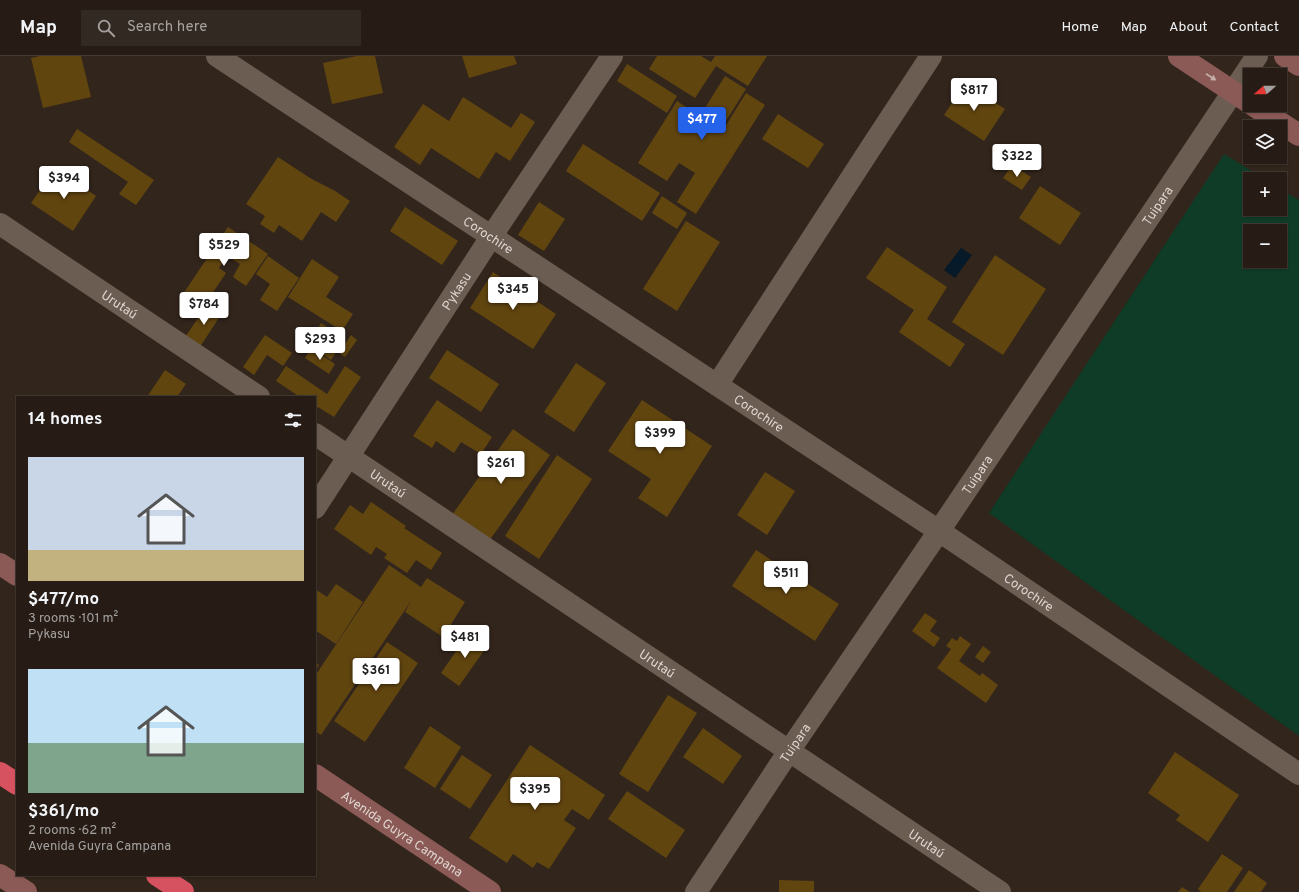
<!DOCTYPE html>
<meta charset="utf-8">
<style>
:root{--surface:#261c15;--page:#322922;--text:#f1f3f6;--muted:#a4a1a0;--line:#423a34;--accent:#2563eb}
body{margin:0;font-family:Overpass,sans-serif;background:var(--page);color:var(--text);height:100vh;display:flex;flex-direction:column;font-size:15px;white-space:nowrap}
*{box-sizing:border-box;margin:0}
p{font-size:13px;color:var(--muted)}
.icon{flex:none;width:22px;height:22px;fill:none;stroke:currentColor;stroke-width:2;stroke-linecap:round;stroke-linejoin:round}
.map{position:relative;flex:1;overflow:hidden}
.drawer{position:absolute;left:16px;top:340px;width:300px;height:480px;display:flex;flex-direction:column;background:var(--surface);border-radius:0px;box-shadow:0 1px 3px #0004,0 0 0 1px var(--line)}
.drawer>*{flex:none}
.needle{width:26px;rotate:250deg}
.buttons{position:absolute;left:1243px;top:12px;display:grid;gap:8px}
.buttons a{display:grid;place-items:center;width:44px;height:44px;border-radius:0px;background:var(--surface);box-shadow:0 1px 3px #0004,0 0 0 1px var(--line);font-size:20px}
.price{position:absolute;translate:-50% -34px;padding:0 9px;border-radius:4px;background:#fff;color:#222;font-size:13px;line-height:26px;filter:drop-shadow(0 1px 2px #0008)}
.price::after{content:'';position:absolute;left:50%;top:24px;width:12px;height:9px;margin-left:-6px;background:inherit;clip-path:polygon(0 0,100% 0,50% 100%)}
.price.current{background:var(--accent);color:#fff}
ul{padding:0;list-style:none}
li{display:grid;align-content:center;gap:8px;height:212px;padding:0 12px}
li span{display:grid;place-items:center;height:124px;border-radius:0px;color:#555}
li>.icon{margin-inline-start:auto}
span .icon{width:72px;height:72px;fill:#fffc;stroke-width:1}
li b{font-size:17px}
h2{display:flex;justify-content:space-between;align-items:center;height:48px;padding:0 12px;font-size:17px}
header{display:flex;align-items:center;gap:24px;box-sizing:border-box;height:56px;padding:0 20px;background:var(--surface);border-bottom:1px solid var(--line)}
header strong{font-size:19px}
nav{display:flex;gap:22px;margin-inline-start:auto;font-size:14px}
.search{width:280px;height:36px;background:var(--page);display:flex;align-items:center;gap:10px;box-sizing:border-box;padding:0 14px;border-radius:0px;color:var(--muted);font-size:15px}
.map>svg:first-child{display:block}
.green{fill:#0e3c26;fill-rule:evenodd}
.water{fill:#061a29}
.building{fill:#61450f}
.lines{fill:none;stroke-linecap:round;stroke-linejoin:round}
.street{stroke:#6b5d52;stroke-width:22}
.secondary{stroke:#8b5a56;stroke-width:22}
.highway{stroke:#d65260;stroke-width:22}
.oneway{fill:#c5b0ab}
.labels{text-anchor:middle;stroke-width:4;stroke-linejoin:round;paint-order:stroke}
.street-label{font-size:13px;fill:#ded5cf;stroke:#281c13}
</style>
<header>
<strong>Map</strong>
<div class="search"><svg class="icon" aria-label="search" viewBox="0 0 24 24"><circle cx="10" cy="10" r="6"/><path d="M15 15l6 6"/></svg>Search here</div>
<nav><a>Home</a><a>Map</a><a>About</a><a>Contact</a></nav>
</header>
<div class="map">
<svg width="1299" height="836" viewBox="0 0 1299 836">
<rect width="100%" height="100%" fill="#32251c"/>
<!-- green -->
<path class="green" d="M1224,98L1265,123H1250V153H1280V133L1299,144V680L989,457ZM1250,175H1280V205H1250Z"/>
<!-- water -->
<polygon class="water" points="961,192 972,199 955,222 944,214"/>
<!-- building -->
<g class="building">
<polygon points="40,0 81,0 91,41 43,52 31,2"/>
<polygon points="357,0 375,0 383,37 332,48 323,7"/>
<polygon points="462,0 514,0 517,8 469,22"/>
<polygon points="657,0 701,0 711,6 715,0 767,0 748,30 716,10 695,42 649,13"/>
<polygon points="627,8 677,40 667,57 617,25"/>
<polygon points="725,20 746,33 721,73 723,74 746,37 765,49 696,158 677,146 695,117 679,107 667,125 638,107 677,45 700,60"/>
<polygon points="965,27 1005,53 984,85 944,59"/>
<polygon points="463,41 511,72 521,57 535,66 510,105 496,96 479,123 431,92 420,109 394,91 423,48 449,65"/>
<polygon points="778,58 824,88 808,112 762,83"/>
<polygon points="77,73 154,124 136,149 119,138 128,126 69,86"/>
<polygon points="583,88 660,137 642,165 566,115"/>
<polygon points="278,101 310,122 335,135 350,145 336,166 321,156 302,185 279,169 274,177 260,168 265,160 246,148"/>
<polygon points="1012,109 1031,121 1022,134 1003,122"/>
<polygon points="55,112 96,140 73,175 31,147"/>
<polygon points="1040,130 1081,157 1060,189 1019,162"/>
<polygon points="662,140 687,157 677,173 652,157"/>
<polygon points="539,146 565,163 544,195 518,179"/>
<polygon points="405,151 458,185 442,209 390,175"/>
<polygon points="686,165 720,186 677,255 643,233"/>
<polygon points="228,171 268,198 246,230 233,221 240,208 227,200 219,212 226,217 201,254 181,241"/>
<polygon points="887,191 947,231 927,263 965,288 950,311 899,276 914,254 866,222"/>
<polygon points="995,199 1046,233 1003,299 952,266"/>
<polygon points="268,200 299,222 277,255 260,244 270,228 256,218"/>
<polygon points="312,203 339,221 326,241 353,258 342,275 288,241"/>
<polygon points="493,216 556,258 533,293 470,252"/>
<polygon points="210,245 224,254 198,294 183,284"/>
<polygon points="321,267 345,282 331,304 308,288"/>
<polygon points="265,279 292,297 283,310 267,299 254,319 243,311"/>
<polygon points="351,279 357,284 345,301 339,297"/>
<polygon points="311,292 335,308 329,318 305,302"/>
<polygon points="447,294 499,328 481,356 429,322"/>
<polygon points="576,307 606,327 574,376 544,356"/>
<polygon points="286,310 327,338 345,310 361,321 334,361 318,351 317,352 315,351 315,341 300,341 276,325"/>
<polygon points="165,314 186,328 177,341 147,341"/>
<polygon points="437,344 492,381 481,398 461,386 454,397 436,385 432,392 413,380"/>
<polygon points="642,344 712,390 667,461 638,442 651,423 608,395"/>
<polygon points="513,373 550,399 489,485 452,459"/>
<polygon points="557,399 592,423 539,503 505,480"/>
<polygon points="765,416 795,435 767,479 737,459"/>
<polygon points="371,446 406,470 404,472 442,497 431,514 416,504 407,517 384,502 387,498 376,491 371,499 334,473 350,449 363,458"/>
<polygon points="756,494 839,548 815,585 732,530"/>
<polygon points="389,509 421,531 427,522 465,546 443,581 405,556 411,545 321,679 315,675 315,620"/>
<polygon points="336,528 363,546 336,588 315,574 315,533 327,541"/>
<polygon points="925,557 937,565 930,575 940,582 934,591 912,575"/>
<polygon points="470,575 488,589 459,630 441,617"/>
<polygon points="960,580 971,588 959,605 980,620 982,617 998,629 986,647 937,612 951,593 946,590 952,582 957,585"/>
<polygon points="387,586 418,607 365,686 334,665"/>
<polygon points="983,590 991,596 983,607 975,601"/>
<polygon points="315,606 319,609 315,615"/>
<polygon points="668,639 697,657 648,736 619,718"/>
<polygon points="430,670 461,691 435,732 404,712"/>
<polygon points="703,672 742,700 723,728 683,701"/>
<polygon points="530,689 605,739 589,764 572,753 564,764 576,772 549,813 537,806 533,812 513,798 507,807 469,782"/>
<polygon points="1175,696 1239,739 1208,786 1176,764 1180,759 1148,737"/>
<polygon points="462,699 492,719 470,753 440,733"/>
<polygon points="627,735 685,774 666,802 608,763"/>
<polygon points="1222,798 1243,812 1227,836 1201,836 1198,833"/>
<polygon points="1249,814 1267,827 1261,836 1234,836"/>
<polygon points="779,824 814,825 814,836 779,836"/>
<polygon points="1182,831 1190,836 1178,836"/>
</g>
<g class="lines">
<!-- street -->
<g class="street">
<path id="s1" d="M217,0L939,475L1299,718"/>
<path id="s2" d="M0,168L259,341"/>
<polyline points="717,329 870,93 931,0"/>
<path id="s3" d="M315,378L1000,836"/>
<path id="s4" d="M315,452L491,181L612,0"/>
<path id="s5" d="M696,836L789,695L939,475L1257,0"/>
</g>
<!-- secondary -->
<g class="secondary">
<polyline points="1179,0 1250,47"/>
<polyline points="1285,0 1299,9"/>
<polyline points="1253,49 1299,79"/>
<polyline points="0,508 17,519"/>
<path id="s6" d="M315,719L490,836"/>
<polyline points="0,819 26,836"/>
</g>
<!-- highway -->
<g class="highway">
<polyline points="0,717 17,728"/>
<polyline points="157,819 183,836"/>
</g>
</g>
<!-- one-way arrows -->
<defs><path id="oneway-solid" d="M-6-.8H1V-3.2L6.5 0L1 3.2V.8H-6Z"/></defs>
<use class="oneway" href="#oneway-solid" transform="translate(1211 21) rotate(33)"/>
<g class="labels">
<!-- street labels -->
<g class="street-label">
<text dy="5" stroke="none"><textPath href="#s5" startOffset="827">Tuipara</textPath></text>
<text dy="5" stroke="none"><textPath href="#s1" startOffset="325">Corochire</textPath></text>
<text dy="5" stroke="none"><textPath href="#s4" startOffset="259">Pykasu</textPath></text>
<text dy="5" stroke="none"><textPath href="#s2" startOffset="144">Urutaú</textPath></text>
<text dy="5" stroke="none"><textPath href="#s1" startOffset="649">Corochire</textPath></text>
<text dy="5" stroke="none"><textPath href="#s5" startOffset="503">Tuipara</textPath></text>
<text dy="5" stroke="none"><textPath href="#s3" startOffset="88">Urutaú</textPath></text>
<text dy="5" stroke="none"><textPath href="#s1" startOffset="973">Corochire</textPath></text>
<text dy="5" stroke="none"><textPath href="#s3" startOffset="412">Urutaú</textPath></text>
<text dy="5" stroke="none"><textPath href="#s5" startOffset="179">Tuipara</textPath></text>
<text dy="5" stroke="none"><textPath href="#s6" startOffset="105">Avenida Guyra Campana</textPath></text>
<text dy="5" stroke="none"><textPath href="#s3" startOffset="736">Urutaú</textPath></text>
</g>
</g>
</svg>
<div class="buttons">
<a><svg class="needle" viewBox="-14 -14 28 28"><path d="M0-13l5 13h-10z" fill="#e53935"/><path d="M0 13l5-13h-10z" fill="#a4a1a0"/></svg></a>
<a><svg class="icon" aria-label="layers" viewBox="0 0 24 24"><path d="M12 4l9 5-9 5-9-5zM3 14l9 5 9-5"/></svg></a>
<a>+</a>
<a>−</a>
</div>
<b class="price" style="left:974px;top:56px">$817</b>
<b class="price current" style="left:702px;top:85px">$477</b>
<b class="price" style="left:1017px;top:122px">$322</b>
<b class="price" style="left:64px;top:144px">$394</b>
<b class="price" style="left:224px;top:211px">$529</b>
<b class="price" style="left:513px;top:255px">$345</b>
<b class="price" style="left:204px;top:270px">$784</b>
<b class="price" style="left:320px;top:305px">$293</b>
<b class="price" style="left:660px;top:399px">$399</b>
<b class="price" style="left:501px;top:429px">$261</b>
<b class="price" style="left:786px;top:539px">$511</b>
<b class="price" style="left:465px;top:603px">$481</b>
<b class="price" style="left:376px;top:636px">$361</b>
<b class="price" style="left:535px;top:755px">$395</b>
<section class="drawer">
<h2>14 homes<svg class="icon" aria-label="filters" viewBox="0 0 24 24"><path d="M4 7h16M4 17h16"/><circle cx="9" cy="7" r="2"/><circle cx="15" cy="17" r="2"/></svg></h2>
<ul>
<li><span style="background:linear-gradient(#c9d6e8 75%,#c2b280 0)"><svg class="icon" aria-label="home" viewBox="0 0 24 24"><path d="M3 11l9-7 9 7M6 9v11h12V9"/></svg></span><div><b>$477/mo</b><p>3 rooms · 101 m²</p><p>Pykasu</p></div></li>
<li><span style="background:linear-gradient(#bfe0f5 60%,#7fa58c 0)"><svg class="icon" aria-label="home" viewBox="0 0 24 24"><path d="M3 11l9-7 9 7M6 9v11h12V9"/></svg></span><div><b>$361/mo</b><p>2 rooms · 62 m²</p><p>Avenida Guyra Campana</p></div></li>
</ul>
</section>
</div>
